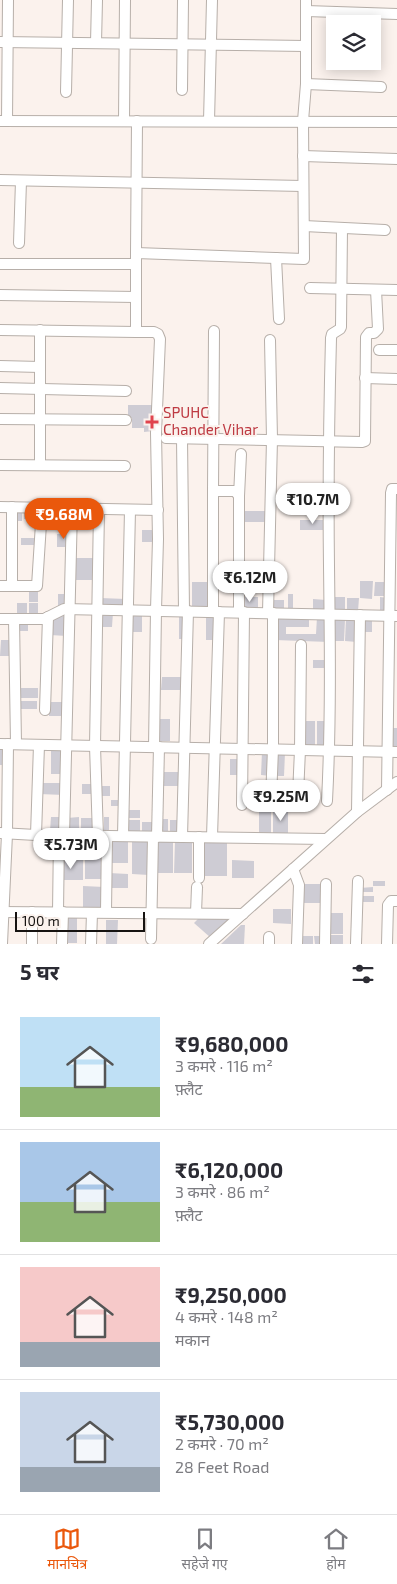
<!DOCTYPE html>
<html lang="hi">
<meta charset="utf-8">
<style>
:root{--surface:#fff;--page:#f7f7f7;--text:#2b2b33;--muted:#7c7c81;--line:#e1e1e2;--accent:#ea580c}
body{margin:0;font-family:"Exo 2","Noto Sans Devanagari",sans-serif;background:var(--page);color:var(--text);height:100vh;display:flex;flex-direction:column;font-size:19px;white-space:nowrap}
*{box-sizing:border-box;margin:0}
p{font-size:16px;color:var(--muted)}
.icon{flex:none;width:28px;height:28px;fill:none;stroke:currentColor;stroke-width:2;stroke-linecap:round;stroke-linejoin:round}
.map{position:relative;height:944px;overflow:hidden}
.panel{display:flex;flex-direction:column;background:var(--surface);flex:1}
.panel>*{flex:none}
.controls{position:absolute;left:326px;top:15px;display:grid;gap:10px}
.controls a{display:grid;place-items:center;width:55px;height:55px;border-radius:0px;background:var(--surface);box-shadow:0 2px 12px #0003;font-size:25px}
.scale{position:absolute;left:15px;bottom:12px;width:130px;box-sizing:border-box;padding-left:5px;border:2px solid #161311;border-top:0;font-size:14px;line-height:18px;white-space:nowrap;color:#161311;-webkit-text-stroke:4px #fbf2ed;paint-order:stroke}
.price{position:absolute;translate:-50% -42px;padding:0 11px;border-radius:18px;background:#fff;color:#222;font-size:16px;line-height:32px;filter:drop-shadow(0 1px 2px #0008)}
.price::after{content:'';position:absolute;left:50%;top:30px;width:15px;height:11px;margin-left:-8px;background:inherit;clip-path:polygon(0 0,100% 0,50% 100%)}
.price.current{background:var(--accent);color:#fff}
ul{padding:0;list-style:none}
li{display:flex;align-items:center;gap:15px;height:125px;padding:0 20px}
li+li{border-top:1px solid var(--line)}
li span{display:grid;place-items:center;flex:none;width:140px;height:100px;border-radius:0px;color:#555}
li>.icon{margin-inline-start:auto}
span .icon{width:60px;height:60px;fill:#fffc;stroke-width:1}
li b{font-size:21px}
h2{display:flex;justify-content:space-between;align-items:center;height:60px;padding:0 20px;font-size:21px}
.menu{display:flex;justify-content:space-around;align-items:center;height:70px;border-top:1px solid var(--line);background:var(--surface);font-size:14px;color:var(--muted)}
.menu a{display:grid;justify-items:center;gap:2px}
.menu .current{color:var(--accent)}
.map>svg:first-child{display:block}
.building{fill:#ceccd4}
.lines{fill:none;stroke-linecap:round;stroke-linejoin:round}
.minor-casing{stroke:#b7afa9;stroke-width:12}
.minor{stroke:#fff;stroke-width:10}
.health-dot{fill:#e0444e;stroke:#fbf2ed;stroke-width:2}
.labels{text-anchor:middle;stroke-width:4;stroke-linejoin:round;paint-order:stroke}
.health-label{font-size:15px;fill:#be3a42;stroke:#fbf2ed;text-anchor:start}
</style>
<div class="map">
<svg width="397" height="944" viewBox="0 0 397 944">
<rect width="100%" height="100%" fill="#fbf2ed"/>
<!-- building -->
<g class="building">
<polygon points="128,405 153,405 153,431 144,432 144,428 132,428 132,418 128,418"/>
<rect x="14" y="508" width="8" height="13"/>
<rect x="24" y="510" width="13" height="9"/>
<rect x="43" y="511" width="9" height="19"/>
<rect x="242" y="511" width="26" height="11"/>
<rect x="79" y="513" width="7" height="13"/>
<rect x="300" y="520" width="26" height="10"/>
<rect x="142" y="530" width="15" height="12"/>
<rect x="57" y="534" width="13" height="13"/>
<rect x="21" y="538" width="13" height="7"/>
<polygon points="72,558 96,558 95,580 72,580"/>
<polygon points="360,581 373,581 372,599 360,598"/>
<polygon points="192,582 211,582 211,608 192,607"/>
<polygon points="375,582 388,582 387,596 374,596"/>
<rect x="29" y="589" width="9" height="13"/>
<rect x="58" y="594" width="10" height="12"/>
<rect x="288" y="594" width="5" height="15"/>
<rect x="241" y="597" width="17" height="11"/>
<rect x="334" y="597" width="11" height="12"/>
<polygon points="380,597 389,598 388,611 380,611"/>
<polygon points="100,598 126,599 126,606 100,606"/>
<polygon points="347,598 359,598 358,611 347,611"/>
<polygon points="313,599 326,600 326,609 313,609"/>
<rect x="270" y="600" width="14" height="9"/>
<rect x="17" y="603" width="10" height="13"/>
<rect x="29" y="603" width="9" height="13"/>
<polygon points="100,612 113,612 112,627 99,627"/>
<rect x="179" y="612" width="8" height="27"/>
<polygon points="67,613 67,636 50,635 50,619"/>
<polygon points="131,614 142,614 142,632 130,632"/>
<rect x="206" y="615" width="8" height="25"/>
<polygon points="275,616 309,617 309,627 286,627 286,634 316,634 317,617 329,617 329,642 275,640"/>
<polygon points="361,617 372,617 372,632 360,632"/>
<polygon points="346,618 357,619 357,642 345,641"/>
<polygon points="333,620 345,620 344,641 332,641"/>
<rect x="18" y="621" width="10" height="10"/>
<polygon points="1,640 13,640 12,656 0,656"/>
<polygon points="313,660 330,660 329,668 313,668"/>
<polygon points="162,677 183,677 183,690 161,690"/>
<rect x="16" y="688" width="22" height="10"/>
<rect x="17" y="701" width="20" height="8"/>
<rect x="49" y="702" width="17" height="14"/>
<rect x="157" y="719" width="13" height="22"/>
<rect x="302" y="721" width="13" height="24"/>
<rect x="317" y="721" width="11" height="24"/>
<rect x="390" y="728" width="7" height="20"/>
<rect x="0" y="747" width="4" height="18"/>
<rect x="51" y="749" width="12" height="25"/>
<polygon points="262,752 271,752 271,776 261,775"/>
<polygon points="274,753 285,753 284,776 273,776"/>
<rect x="230" y="759" width="10" height="16"/>
<polygon points="159,772 182,772 182,786 158,786"/>
<polygon points="40,783 64,783 64,795 39,794"/>
<rect x="82" y="784" width="12" height="10"/>
<rect x="98" y="786" width="12" height="10"/>
<polygon points="111,800 124,800 123,806 111,806"/>
<rect x="125" y="810" width="15" height="8"/>
<polygon points="259,811 271,812 271,835 259,834"/>
<rect x="273" y="812" width="15" height="21"/>
<polygon points="51,817 64,817 64,831 50,831"/>
<polygon points="79,817 79,831 67,831 67,818"/>
<rect x="104" y="817" width="5" height="14"/>
<rect x="81" y="818" width="15" height="13"/>
<rect x="159" y="819" width="9" height="14"/>
<polygon points="125,820 140,820 140,832 125,831"/>
<rect x="170" y="820" width="11" height="13"/>
<rect x="142" y="822" width="13" height="10"/>
<rect x="110" y="838" width="18" height="25"/>
<rect x="201" y="840" width="26" height="36"/>
<polygon points="132,841 149,841 149,875 132,874"/>
<polygon points="157,841 173,841 173,873 156,873"/>
<polygon points="175,841 192,841 192,873 174,873"/>
<rect x="85" y="858" width="21" height="21"/>
<polygon points="60,859 83,860 83,880 60,880"/>
<polygon points="232,860 254,861 254,878 232,878"/>
<polygon points="109,873 128,874 128,888 109,888"/>
<rect x="373" y="881" width="12" height="5"/>
<rect x="300" y="884" width="23" height="19"/>
<polygon points="83,886 104,887 104,910 83,909"/>
<polygon points="373,887 373,892 360,892 360,888"/>
<rect x="362" y="896" width="12" height="6"/>
<polygon points="273,909 291,909 291,924 273,923"/>
<rect x="330" y="913" width="13" height="21"/>
<rect x="65" y="916" width="12" height="27"/>
<polygon points="200,917 231,917 211,938 194,923"/>
<polygon points="106,920 118,920 117,944 106,944"/>
<polygon points="241,925 245,925 244,944 221,944"/>
<rect x="331" y="935" width="12" height="9"/>
<rect x="301" y="936" width="12" height="8"/>
<polygon points="314,936 323,936 323,944 315,944"/>
</g>
<g class="lines">
<!-- minor casing -->
<g class="minor-casing">
<g id="minor">
<polyline points="306,11 397,14"/>
<polyline points="0,42 305,46"/>
<polyline points="96,43 97,0"/>
<polyline points="306,84 381,87"/>
<polyline points="182,90 183,0"/>
<polyline points="66,92 68,0"/>
<polyline points="0,121 397,122"/>
<polyline points="7,121 8,0"/>
<polyline points="124,121 125,0"/>
<polyline points="209,121 212,0"/>
<polyline points="303,156 397,159"/>
<polyline points="0,180 303,186"/>
<polyline points="304,226 385,230"/>
<polyline points="19,243 21,181"/>
<polyline points="136,253 137,121"/>
<polyline points="276,258 279,319"/>
<polyline points="0,264 136,264"/>
<polyline points="310,288 397,290"/>
<polyline points="0,295 136,297"/>
<polyline points="0,330 136,332 136,253 304,259 303,121 306,84 306,0"/>
<polyline points="40,330 40,465"/>
<polyline points="214,331 213,491 235,491 239,496 239,612"/>
<polyline points="136,332 154,332 158,334 160,339 156,433 158,539 156,610 154,747"/>
<polyline points="379,350 397,350"/>
<polyline points="0,366 40,367"/>
<polyline points="365,378 397,379"/>
<polyline points="0,388 126,391"/>
<polyline points="0,419 126,420"/>
<polyline points="166,438 362,442 365,441 366,337 369,333 374,333 378,329 376,290"/>
<polyline points="182,438 184,611"/>
<polyline points="0,465 125,466"/>
<polyline points="213,491 213,612"/>
<polyline points="239,496 241,454"/>
<polyline points="0,507 158,510"/>
<polyline points="0,586 37,586 42,508"/>
<polyline points="12,586 12,507"/>
<polyline points="268,613 272,439 270,340"/>
<polyline points="0,619 44,619 64,609 397,616"/>
<polyline points="14,619 16,744"/>
<polyline points="45,710 48,617"/>
<polyline points="0,744 397,752"/>
<polyline points="387,790 391,493 392,489 397,489"/>
<polyline points="298,795 300,750 301,645"/>
<polyline points="271,799 273,749 273,613"/>
<path d="M327,801C331,722 330,644 329,566C328,490 329,414 331,338L332,334L340,329L341,327L342,228"/>
<polyline points="242,805 244,612"/>
<polyline points="357,812 360,615"/>
<polyline points="0,833 36,835 326,839"/>
<polyline points="36,835 39,745"/>
<polyline points="64,836 72,509"/>
<polyline points="98,836 95,746 99,510"/>
<polyline points="123,836 130,510"/>
<polyline points="157,837 159,747"/>
<polyline points="182,837 188,611"/>
<polyline points="212,837 219,612"/>
<polyline points="293,869 299,885 297,944"/>
<polyline points="199,878 199,837"/>
<polyline points="0,912 243,914"/>
<polyline points="58,912 59,836"/>
<polyline points="106,912 107,836"/>
<polyline points="196,913 197,887"/>
<polyline points="151,939 153,837"/>
<polyline points="2,944 7,834 8,744"/>
<polyline points="32,944 32,912"/>
<polyline points="62,944 63,912"/>
<polyline points="91,944 92,913"/>
<polyline points="209,944 357,812 397,782"/>
<polyline points="269,944 269,937"/>
<polyline points="325,944 326,884"/>
<polyline points="356,944 358,881"/>
<polyline points="387,944 388,905 391,901 397,901"/>
</g>
</g>
<!-- minor -->
<use href="#minor" class="minor"/>
</g>
<!-- markers -->
<path class="health-dot" d="M149.5 414.5h5v5h5v5h-5v5h-5v-5h-5v-5h5z"/>
<g class="labels">
<!-- health labels -->
<g class="health-label">
<text x="163" y="418">SPUHC<tspan x="163" dy="17">Chander Vihar</tspan></text>
</g>
</g>
</svg>
<div class="controls">
<a><svg class="icon" aria-label="layers" viewBox="0 0 24 24"><path d="M12 4l9 5-9 5-9-5zM3 14l9 5 9-5"/></svg></a>
</div>
<div class="scale">100 m</div>
<b class="price" style="left:313px;top:525px">₹10.7M</b>
<b class="price current" style="left:64px;top:540px">₹9.68M</b>
<b class="price" style="left:250px;top:603px">₹6.12M</b>
<b class="price" style="left:281px;top:822px">₹9.25M</b>
<b class="price" style="left:71px;top:870px">₹5.73M</b>
</div>
<section class="panel">
<h2>5 घर<svg class="icon" aria-label="filters" viewBox="0 0 24 24"><path d="M4 7h16M4 17h16"/><circle cx="9" cy="7" r="2"/><circle cx="15" cy="17" r="2"/></svg></h2>
<ul>
<li><span style="background:linear-gradient(#bfe0f5 70%,#8fb573 0)"><svg class="icon" aria-label="home" viewBox="0 0 24 24"><path d="M3 11l9-7 9 7M6 9v11h12V9"/></svg></span><div><b>₹9,680,000</b><p>3 कमरे · 116 m²</p><p>फ़्लैट</p></div></li>
<li><span style="background:linear-gradient(#a9c7e8 60%,#8fb573 0)"><svg class="icon" aria-label="home" viewBox="0 0 24 24"><path d="M3 11l9-7 9 7M6 9v11h12V9"/></svg></span><div><b>₹6,120,000</b><p>3 कमरे · 86 m²</p><p>फ़्लैट</p></div></li>
<li><span style="background:linear-gradient(#f6c9c9 75%,#9aa5b1 0)"><svg class="icon" aria-label="home" viewBox="0 0 24 24"><path d="M3 11l9-7 9 7M6 9v11h12V9"/></svg></span><div><b>₹9,250,000</b><p>4 कमरे · 148 m²</p><p>मकान</p></div></li>
<li><span style="background:linear-gradient(#c9d6e8 75%,#9aa5b1 0)"><svg class="icon" aria-label="home" viewBox="0 0 24 24"><path d="M3 11l9-7 9 7M6 9v11h12V9"/></svg></span><div><b>₹5,730,000</b><p>2 कमरे · 70 m²</p><p>28 Feet Road</p></div></li>
</ul>
</section>
<nav class="menu">
<a class="current"><svg class="icon" aria-label="map" viewBox="0 0 24 24"><path d="M3 6l6-2 6 2 6-2v14l-6 2-6-2-6 2zM9 4v14M15 6v14"/></svg>मानचित्र</a>
<a><svg class="icon" aria-label="saved" viewBox="0 0 24 24"><path d="M7 4h10v16l-5-4-5 4z"/></svg>सहेजे गए</a>
<a><svg class="icon" aria-label="home" viewBox="0 0 24 24"><path d="M3 11l9-7 9 7M6 9v11h12V9"/></svg>होम</a>
</nav>
